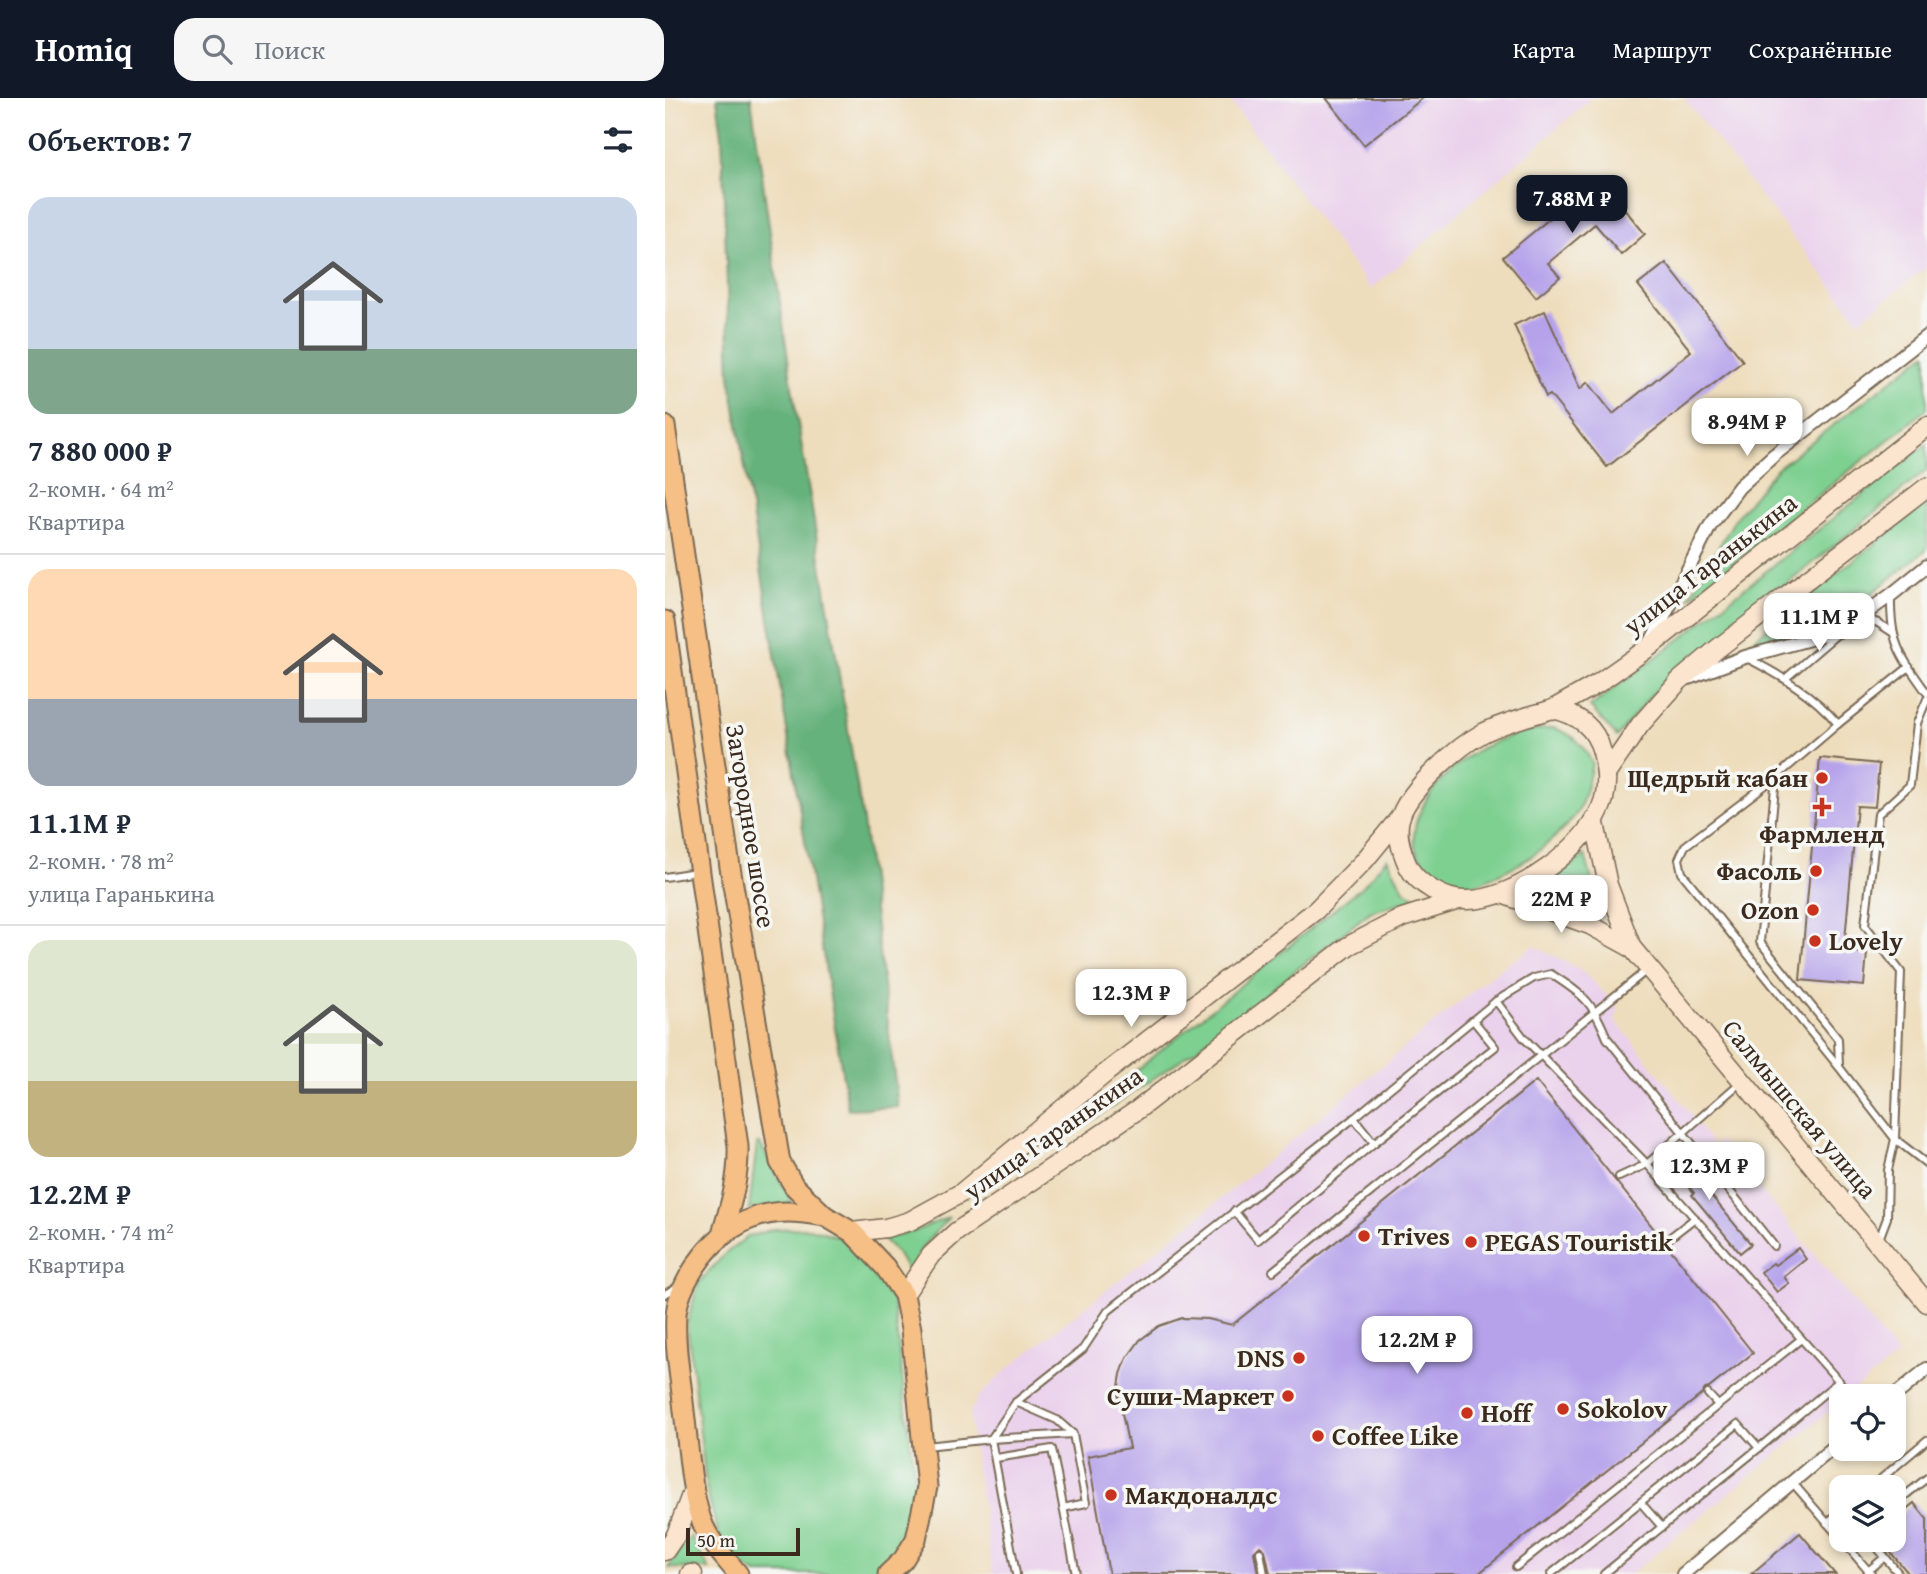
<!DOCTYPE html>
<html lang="ru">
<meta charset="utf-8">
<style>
:root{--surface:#fff;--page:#f6f6f7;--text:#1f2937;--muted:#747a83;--line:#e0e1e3;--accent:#111827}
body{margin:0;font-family:"Gentium Book Plus",serif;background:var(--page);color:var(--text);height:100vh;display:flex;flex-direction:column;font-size:26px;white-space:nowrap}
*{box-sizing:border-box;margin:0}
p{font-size:23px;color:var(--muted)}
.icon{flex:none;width:38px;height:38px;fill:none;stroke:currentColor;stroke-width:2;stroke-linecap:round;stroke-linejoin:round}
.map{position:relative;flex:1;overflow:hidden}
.side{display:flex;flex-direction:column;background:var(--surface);width:665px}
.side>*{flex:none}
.controls{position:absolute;left:1164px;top:1286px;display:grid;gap:14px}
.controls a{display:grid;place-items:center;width:77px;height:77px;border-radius:14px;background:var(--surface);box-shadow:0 4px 10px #0003;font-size:35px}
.scale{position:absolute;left:21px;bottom:18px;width:114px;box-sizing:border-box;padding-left:7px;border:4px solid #3b2a1e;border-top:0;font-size:19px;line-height:24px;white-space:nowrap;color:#3b2a1e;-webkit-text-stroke:5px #f6f6f2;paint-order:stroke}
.price{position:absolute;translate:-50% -60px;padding:0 16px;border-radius:14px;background:#fff;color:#222;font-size:23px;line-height:46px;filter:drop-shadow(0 2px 4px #0008)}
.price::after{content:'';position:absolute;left:50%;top:42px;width:21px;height:16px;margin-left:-10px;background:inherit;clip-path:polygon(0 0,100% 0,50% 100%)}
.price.on{background:var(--accent);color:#fff}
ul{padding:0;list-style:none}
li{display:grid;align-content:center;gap:14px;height:371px;padding:0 28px}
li+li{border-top:2px solid var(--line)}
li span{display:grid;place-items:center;height:217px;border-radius:21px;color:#555}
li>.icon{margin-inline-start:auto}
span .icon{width:126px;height:126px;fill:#fffc;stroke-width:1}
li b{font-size:30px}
h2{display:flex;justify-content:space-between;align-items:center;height:84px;padding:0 28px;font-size:30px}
header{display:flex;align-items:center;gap:42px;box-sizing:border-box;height:98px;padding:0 35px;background:var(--accent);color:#fff}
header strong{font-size:33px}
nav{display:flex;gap:38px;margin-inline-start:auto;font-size:24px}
.search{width:490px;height:63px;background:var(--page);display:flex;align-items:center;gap:18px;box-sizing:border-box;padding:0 24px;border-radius:21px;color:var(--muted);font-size:26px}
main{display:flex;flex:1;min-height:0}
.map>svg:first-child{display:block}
.built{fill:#ead1ec}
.green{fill:#7ed091;stroke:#5c7d58;stroke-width:2}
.forest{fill:#66b27b;stroke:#506e4c;stroke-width:2}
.building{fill:#b5a2eb}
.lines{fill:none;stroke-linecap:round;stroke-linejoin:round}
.service-casing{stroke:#7a6955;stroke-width:10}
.minor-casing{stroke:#7a6955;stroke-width:16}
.secondary-casing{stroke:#7a6955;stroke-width:21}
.trunk-casing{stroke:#7a6955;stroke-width:23}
.service{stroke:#fff;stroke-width:6}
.minor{stroke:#fff;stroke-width:12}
.secondary{stroke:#fbe5cf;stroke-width:18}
.trunk{stroke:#f5bf86;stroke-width:19}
.poi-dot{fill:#c8321e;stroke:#f6f6f2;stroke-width:2.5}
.labels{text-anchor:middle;stroke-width:7;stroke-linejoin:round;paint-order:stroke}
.street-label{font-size:26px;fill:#3b2a1e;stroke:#f6f6f2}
.poi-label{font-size:26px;font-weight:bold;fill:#3b2a1e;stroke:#f6f6f2;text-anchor:start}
</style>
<header>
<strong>Homiq</strong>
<div class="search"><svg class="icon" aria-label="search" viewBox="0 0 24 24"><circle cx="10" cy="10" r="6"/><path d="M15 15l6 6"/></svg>Поиск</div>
<nav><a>Карта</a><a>Маршрут</a><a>Сохранённые</a></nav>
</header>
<main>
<section class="side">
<h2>Объектов: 7<svg class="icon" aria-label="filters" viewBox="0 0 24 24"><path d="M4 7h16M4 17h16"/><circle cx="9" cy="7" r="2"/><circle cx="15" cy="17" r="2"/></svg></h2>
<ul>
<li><span style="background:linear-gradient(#c9d6e8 70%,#7fa58c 0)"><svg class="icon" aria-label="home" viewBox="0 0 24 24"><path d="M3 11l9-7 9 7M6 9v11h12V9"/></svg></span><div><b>7 880 000 ₽</b><p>2-комн. · 64 m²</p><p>Квартира</p></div></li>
<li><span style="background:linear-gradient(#ffd9b3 60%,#9aa5b1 0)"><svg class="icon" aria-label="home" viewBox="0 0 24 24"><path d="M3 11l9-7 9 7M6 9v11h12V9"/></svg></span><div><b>11.1M ₽</b><p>2-комн. · 78 m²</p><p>улица Гаранькина</p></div></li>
<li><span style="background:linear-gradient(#dfe7d0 65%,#c2b280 0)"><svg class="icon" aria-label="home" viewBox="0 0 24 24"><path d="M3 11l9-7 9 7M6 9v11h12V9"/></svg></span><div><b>12.2M ₽</b><p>2-комн. · 74 m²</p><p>Квартира</p></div></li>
</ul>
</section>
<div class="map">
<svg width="1262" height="1476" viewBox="0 0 1262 1476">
<rect width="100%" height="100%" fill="#f6f6f2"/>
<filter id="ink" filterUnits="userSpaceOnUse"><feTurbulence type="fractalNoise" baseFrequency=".0143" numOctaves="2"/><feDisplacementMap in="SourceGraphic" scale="14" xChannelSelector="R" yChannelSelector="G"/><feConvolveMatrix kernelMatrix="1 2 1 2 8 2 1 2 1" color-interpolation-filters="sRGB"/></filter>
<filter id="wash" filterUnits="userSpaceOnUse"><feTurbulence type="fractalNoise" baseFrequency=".00686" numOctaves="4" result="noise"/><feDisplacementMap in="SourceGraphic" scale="28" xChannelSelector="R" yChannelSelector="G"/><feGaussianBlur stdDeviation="1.57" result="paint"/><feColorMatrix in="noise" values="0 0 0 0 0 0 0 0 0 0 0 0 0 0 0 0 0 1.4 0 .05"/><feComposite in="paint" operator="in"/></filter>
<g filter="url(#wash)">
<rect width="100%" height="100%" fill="#eeddbc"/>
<!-- built -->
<g class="built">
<polygon points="563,0 927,0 706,191"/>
<polygon points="1019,0 1262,0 1262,169 1194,223"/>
<polygon points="869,848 916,872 954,910 950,922 1022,1011 1048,1048 1055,1043 1233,1257 1182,1298 1176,1298 1176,1304 965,1476 328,1476 309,1357 305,1315 313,1299 345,1269 546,1109 831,874"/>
</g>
<!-- green -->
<g class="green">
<polygon points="1262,255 1262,311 1023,501 1072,418 1111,371"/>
<polygon points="1262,346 1262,372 987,596 952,639 925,609 1023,535"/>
<polygon points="1262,405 1262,451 1181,516 1073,553"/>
<path d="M889,630C910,638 917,644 927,665C924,680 921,696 914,711C908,725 871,757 856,765C846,770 812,788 803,788C787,788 770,779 761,768C724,729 782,668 817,650C839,638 865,632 889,630Z"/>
<polygon points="920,757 937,819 877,789"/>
<polygon points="722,760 739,792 752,800 705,814 530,952 401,1040 438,999 698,788"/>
<polygon points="92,1046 95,1046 128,1106 84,1112"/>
<polygon points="284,1119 259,1147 243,1174 232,1155 218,1141 250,1133"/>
<polygon points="144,1130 172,1138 202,1160 227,1197 252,1401 245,1429 226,1462 204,1476 92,1476 78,1468 54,1438 42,1394 22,1225 34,1184 60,1156 82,1139 109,1131"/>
<polygon points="26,1438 44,1471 3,1470"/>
</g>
<!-- forest -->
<polygon class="forest" points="52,0 86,0 127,289 198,723 233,1009 183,1011 65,278 57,37"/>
<g id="blocks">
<!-- building -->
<g class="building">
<polygon points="661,0 758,0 699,47"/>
<polygon points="934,80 980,136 956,157 930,126 883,165 895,179 871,199 838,159"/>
<polygon points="1001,165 1078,263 942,369 885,297 881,299 849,227 880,213 915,291 923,284 948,316 1026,253 973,187"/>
<polygon points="1155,660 1214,666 1210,709 1192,708 1179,853 1202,855 1199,888 1135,882"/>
<polygon points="871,983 1088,1255 1044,1290 1040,1291 1037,1296 813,1476 605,1476 600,1452 595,1448 589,1454 593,1476 444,1476 423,1358 464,1350 453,1295 456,1276 462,1260 475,1242 494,1228 517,1220 543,1221 567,1227"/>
<polygon points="1015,1052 1029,1070 1026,1073 1086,1146 1075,1155 1027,1097 1029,1095 1003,1062"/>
<polygon points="1133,1150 1141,1161 1119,1179 1124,1185 1112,1194 1096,1174 1108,1165 1110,1167"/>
<polygon points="1249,1405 1262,1421 1262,1476 1244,1476 1215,1442 1228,1442 1228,1422"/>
<polygon points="1135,1435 1170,1476 1086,1476"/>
</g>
</g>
</g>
<g filter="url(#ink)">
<use href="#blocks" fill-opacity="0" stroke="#7a6955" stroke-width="2"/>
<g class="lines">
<!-- service casing -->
<g class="service-casing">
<g id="service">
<path d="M1226,498C1225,546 1235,557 1262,595"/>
<polyline points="1197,519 1213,525 1227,534"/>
<path d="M1082,560C1115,577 1148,596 1173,626L1111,679L1020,748L1014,761L1017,775L1174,969L1230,1041L1262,1066"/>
<polyline points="1121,580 1170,538"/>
<polyline points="1173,626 1244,569"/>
<polyline points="1111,679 1095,844 1173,941 1174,967"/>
<polyline points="0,779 31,774"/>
<path d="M831,903L869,880L886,876C920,898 927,903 942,940L1109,1148"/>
<polyline points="689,1020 709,1045"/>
<polyline points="954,1079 982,1066 1076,984"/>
<polyline points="569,1113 593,1142 709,1045 830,949 808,922"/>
<polyline points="1003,1141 1030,1120"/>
<polyline points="1213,1144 1222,1120 1223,1072 1230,1041 1236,874 1200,827 1213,716 1245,687 1252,625 1262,601"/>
<polyline points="608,1173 982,872"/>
<polyline points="0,1196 12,1189"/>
<polyline points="1043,1296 1053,1307"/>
<polyline points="351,1304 392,1322 408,1336 421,1405 398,1410"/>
<polyline points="261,1348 326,1341 408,1336"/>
<polyline points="331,1360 387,1351 411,1476"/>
<polyline points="1127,1384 1176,1441"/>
<polyline points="1205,1390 1262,1342"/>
<polyline points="976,1405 997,1429"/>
<polyline points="1228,1407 1262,1380"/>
<polyline points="1162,1425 1176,1413"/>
<polyline points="1177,1442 1206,1476"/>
<polyline points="1206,1442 1234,1476"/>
<polyline points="595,1454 599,1476"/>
<polyline points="851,1469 1136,1241"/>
<polyline points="1203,1473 1220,1459"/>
<polyline points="351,1476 326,1341 351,1304 418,1251 443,1213 689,1020 831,903 859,940 982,1066 1187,1298"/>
<polyline points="886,1476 1073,1326 1094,1350"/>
<polyline points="939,1476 1094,1350 1174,1283"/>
</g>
</g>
<!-- minor casing -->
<g class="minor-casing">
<g id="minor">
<polyline points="986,544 1045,428 1074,389 1109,357 1262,238"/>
<polyline points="1024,580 1080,559 1177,532 1226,497 1262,468"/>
<polyline points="1228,1299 1262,1271"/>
<polyline points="1018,1476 1176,1343"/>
</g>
</g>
<!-- secondary casing -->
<g class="secondary-casing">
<g id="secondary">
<path d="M888,611C913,617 930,628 937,654C941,670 943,684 939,701C926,748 848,804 800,802C780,802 752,786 743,768C736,752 730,734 736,717C746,690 792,649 818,635C839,624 865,618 888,611Z"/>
<polyline points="888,611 932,586 983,550 1262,328"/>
<polyline points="942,675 975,627 1014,583 1052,551 1262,389"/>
<polyline points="929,721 943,787 967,850 1262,1205"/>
<polyline points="837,796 925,827 967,850"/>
<polyline points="187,1134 221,1130 245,1123 296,1095 442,974 651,812 699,763 736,718"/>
<polyline points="239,1197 266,1157 291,1134 471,1013 683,848 737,820 794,802"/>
<polyline points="0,1453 11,1437 29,1389"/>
<polyline points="25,1476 28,1476"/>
</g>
</g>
<!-- trunk casing -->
<g class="trunk-casing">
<g id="trunk">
<polyline points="0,328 65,769 115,1064 129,1088 160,1118 187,1134 220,1169 239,1197 246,1231 262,1389 251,1441 238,1462 223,1476"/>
<path d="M0,523L73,1048C74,1080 66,1106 57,1136"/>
<path d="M73,1476C61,1461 47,1447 39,1429C26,1401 23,1344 19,1313C16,1282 9,1249 11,1217C12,1202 20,1185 28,1172C49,1138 81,1114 123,1114C135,1114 148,1116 160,1118"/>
</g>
</g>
<!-- service -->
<use href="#service" class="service"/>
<!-- minor -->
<use href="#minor" class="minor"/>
<!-- secondary -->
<use href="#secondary" class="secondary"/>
<!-- trunk -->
<use href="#trunk" class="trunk"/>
</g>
</g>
<!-- markers -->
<g class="poi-dot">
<circle cx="1157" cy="680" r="7"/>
<path d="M1153.5 698.5h7v7h7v7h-7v7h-7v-7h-7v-7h7z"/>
<circle cx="1151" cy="773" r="7"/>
<circle cx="1148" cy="812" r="7"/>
<circle cx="1150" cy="843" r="7"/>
<circle cx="699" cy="1138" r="7"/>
<circle cx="806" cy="1144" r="7"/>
<circle cx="634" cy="1260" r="7"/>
<circle cx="623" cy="1298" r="7"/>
<circle cx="898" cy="1311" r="7"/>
<circle cx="802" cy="1315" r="7"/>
<circle cx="653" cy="1338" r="7"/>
<circle cx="446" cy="1397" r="7"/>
</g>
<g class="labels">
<!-- street labels -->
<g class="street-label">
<text transform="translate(1045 466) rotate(-38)" y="9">улица Гаранькина</text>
<text transform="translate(86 728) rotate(81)" y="9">Загородное шоссе</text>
<text transform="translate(1135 1011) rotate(50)" y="9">Салмышская улица</text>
<text transform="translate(388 1035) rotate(-35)" y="9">улица Гаранькина</text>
</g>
<!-- poi labels -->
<g class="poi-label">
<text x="1143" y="689" text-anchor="end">Щедрый кабан</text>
<text x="1157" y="745" text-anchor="middle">Фармленд</text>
<text x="1137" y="782" text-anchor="end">Фасоль</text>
<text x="1134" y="821" text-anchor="end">Ozon</text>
<text x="1164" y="852">Lovely</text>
<text x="713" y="1147">Trives</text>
<text x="820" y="1153">PEGAS Touristik</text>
<text x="620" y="1269" text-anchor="end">DNS</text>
<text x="609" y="1307" text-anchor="end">Суши-Маркет</text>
<text x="912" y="1320">Sokolov</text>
<text x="816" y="1324">Hoff</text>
<text x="667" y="1347">Coffee Like</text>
<text x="460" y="1406">Макдоналдс</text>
</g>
</g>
</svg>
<div class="controls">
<a><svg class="icon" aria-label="locate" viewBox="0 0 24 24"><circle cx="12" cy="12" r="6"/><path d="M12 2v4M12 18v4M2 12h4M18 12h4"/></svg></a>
<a><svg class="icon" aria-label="layers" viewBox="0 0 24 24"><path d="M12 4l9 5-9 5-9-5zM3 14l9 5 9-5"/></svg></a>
</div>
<div class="scale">50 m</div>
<b class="price on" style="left:907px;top:137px">7.88M ₽</b>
<b class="price" style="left:1082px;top:360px">8.94M ₽</b>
<b class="price" style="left:1154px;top:555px">11.1M ₽</b>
<b class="price" style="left:896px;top:837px">22M ₽</b>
<b class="price" style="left:466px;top:931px">12.3M ₽</b>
<b class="price" style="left:1044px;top:1104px">12.3M ₽</b>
<b class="price" style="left:752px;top:1278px">12.2M ₽</b>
</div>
</main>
